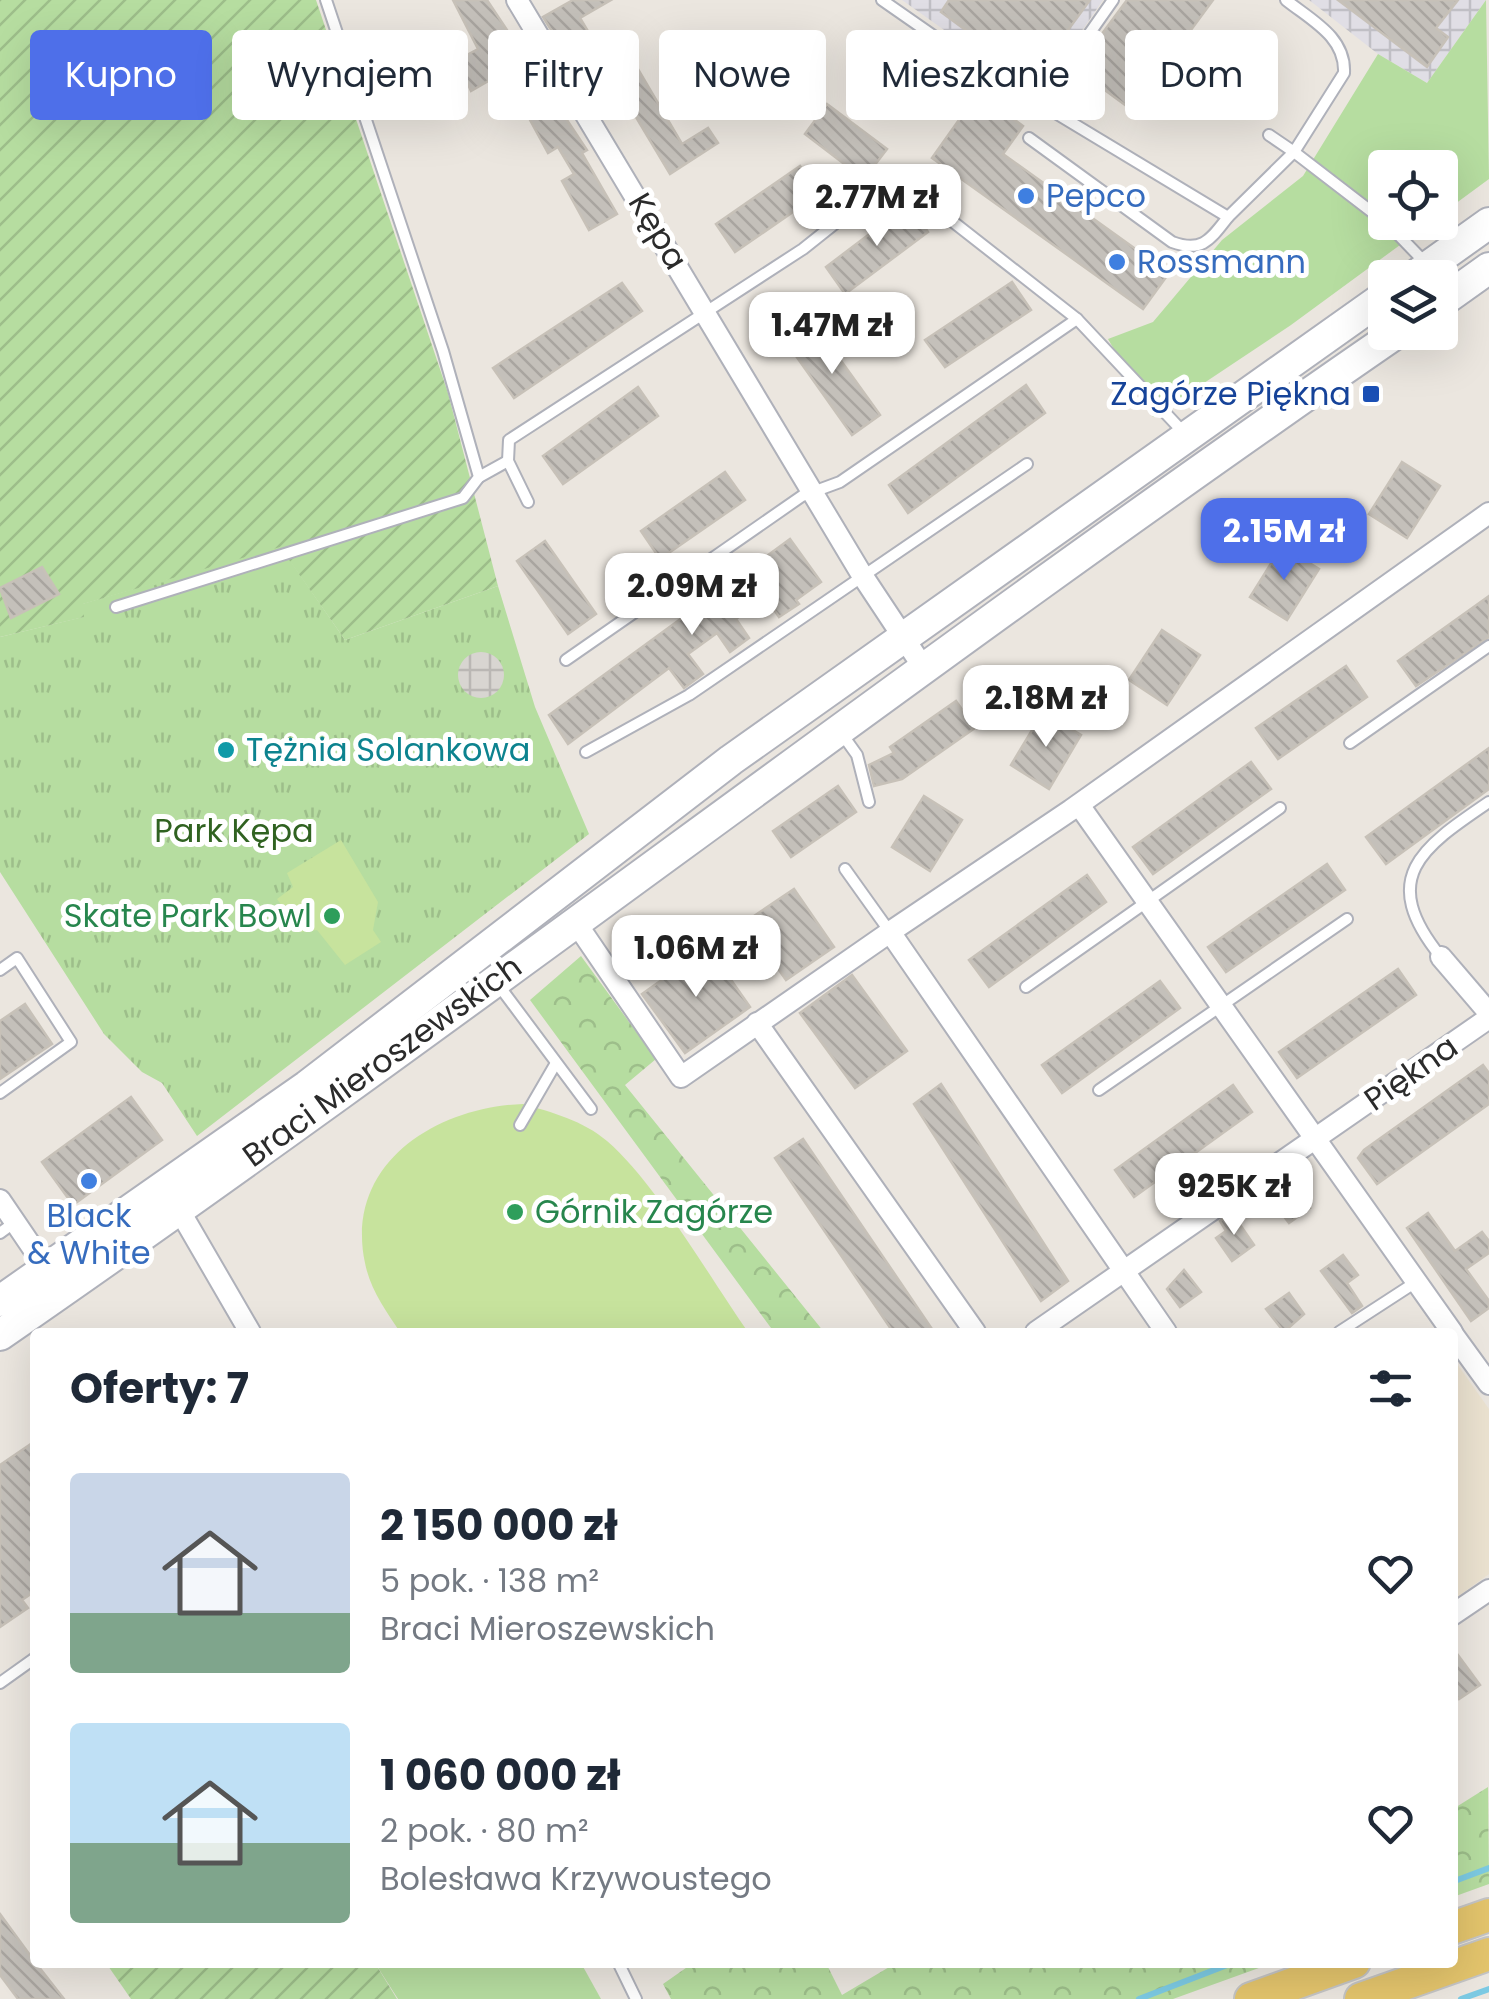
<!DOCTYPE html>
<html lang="pl">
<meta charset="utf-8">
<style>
:root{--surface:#fff;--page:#f2f2f3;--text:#1f2937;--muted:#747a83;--accent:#4e6fe9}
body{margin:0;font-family:Poppins,sans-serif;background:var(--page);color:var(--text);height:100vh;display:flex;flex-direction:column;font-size:38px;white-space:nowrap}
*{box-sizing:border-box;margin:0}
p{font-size:32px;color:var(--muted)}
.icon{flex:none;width:55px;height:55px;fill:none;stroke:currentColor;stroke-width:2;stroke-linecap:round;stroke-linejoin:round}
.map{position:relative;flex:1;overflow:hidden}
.drawer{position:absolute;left:30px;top:1328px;width:1428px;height:640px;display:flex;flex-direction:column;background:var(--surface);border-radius:10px;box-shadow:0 10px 40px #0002}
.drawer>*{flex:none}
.banner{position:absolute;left:30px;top:30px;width:1430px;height:90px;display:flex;gap:20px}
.buttons{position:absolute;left:1368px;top:150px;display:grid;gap:20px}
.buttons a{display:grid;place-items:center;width:90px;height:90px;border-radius:10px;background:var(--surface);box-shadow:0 10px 40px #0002;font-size:50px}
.price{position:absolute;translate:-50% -85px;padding:0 22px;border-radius:20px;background:#fff;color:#222;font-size:32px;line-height:65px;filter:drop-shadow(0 2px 5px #0008)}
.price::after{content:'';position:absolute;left:50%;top:60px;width:30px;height:22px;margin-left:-15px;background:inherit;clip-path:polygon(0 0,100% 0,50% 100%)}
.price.current{background:var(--accent);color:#fff}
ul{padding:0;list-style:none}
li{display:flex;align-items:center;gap:30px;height:250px;padding:0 40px}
li span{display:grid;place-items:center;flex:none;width:280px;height:200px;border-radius:10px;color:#555}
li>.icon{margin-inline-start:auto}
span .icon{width:120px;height:120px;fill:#fffc;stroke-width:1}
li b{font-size:42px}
h2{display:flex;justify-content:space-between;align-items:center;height:120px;padding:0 40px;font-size:42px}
.pill{padding:0 35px;border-radius:10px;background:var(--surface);box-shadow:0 10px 40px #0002;font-size:35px;line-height:90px}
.pill.current{background:var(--accent);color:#fff}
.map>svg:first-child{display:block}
.industrial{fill:url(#industrial-grid)}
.education{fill:#ebe2d0}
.grass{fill:#b6dda0}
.forest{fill:url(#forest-crowns)}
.park{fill:url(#park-tufts)}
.garden{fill:url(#garden-furrows)}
.pitch{fill:#c7e39d}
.plaza{fill:url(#plaza-grid)}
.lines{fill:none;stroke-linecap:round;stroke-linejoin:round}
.stream{stroke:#7ccae3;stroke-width:6}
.building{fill:url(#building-back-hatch);stroke:#c7c1b8;stroke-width:2.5}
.service-casing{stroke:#afb1ba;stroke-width:14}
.minor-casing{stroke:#afb1ba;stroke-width:24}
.secondary-casing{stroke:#afb1ba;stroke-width:34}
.primary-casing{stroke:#c4c4c4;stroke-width:36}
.service{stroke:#fff;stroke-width:10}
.minor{stroke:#fff;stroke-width:20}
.secondary{stroke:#fff;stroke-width:30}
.primary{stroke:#e3c46c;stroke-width:32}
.shop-dot{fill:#3f7fe0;stroke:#fff;stroke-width:4}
.transit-dot{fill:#1a4fb4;stroke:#fff;stroke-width:4}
.culture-dot{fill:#0f9aa8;stroke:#fff;stroke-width:4}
.leisure-dot{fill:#2e9e5b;stroke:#fff;stroke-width:4}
.labels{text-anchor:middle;stroke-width:10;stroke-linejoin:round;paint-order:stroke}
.shop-label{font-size:32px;fill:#366cbe;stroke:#fff;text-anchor:start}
.street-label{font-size:32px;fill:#2b2b2b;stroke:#fff}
.transit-label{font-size:32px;fill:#164399;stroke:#fff;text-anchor:end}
.culture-label{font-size:32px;fill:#0d838f;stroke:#fff;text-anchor:start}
.park-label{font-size:32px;fill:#306221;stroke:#fff}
.leisure-label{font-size:32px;fill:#27864d;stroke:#fff;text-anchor:end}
</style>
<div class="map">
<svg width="1489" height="1999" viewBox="0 0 1489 1999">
<defs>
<pattern id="industrial-grid" width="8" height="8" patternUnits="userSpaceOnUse" patternTransform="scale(2.5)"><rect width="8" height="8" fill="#e0dee5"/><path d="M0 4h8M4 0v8" fill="none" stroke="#c0bfc5"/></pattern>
<pattern id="forest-crowns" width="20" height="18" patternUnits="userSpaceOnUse" patternTransform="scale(2.5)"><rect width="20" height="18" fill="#b6dda0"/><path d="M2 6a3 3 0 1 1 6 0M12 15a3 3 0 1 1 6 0" fill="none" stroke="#9dbe8a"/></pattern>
<pattern id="park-tufts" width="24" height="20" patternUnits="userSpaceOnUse" patternTransform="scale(2.5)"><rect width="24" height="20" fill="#b6dda0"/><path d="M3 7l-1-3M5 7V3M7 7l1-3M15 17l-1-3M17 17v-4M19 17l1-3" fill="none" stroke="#9dbe8a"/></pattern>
<pattern id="garden-furrows" width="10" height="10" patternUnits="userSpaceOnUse" patternTransform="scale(2.5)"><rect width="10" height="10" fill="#b6dda0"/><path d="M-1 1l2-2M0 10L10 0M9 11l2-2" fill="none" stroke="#9dbe8a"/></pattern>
<pattern id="plaza-grid" width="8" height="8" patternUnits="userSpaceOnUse" patternTransform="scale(2.5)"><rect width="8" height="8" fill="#d8d5d1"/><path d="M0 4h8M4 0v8" fill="none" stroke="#bab7b4"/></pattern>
<pattern id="building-back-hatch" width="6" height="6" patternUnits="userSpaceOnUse" patternTransform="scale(2.5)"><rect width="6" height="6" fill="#c4c0ba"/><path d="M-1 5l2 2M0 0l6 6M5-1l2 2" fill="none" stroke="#a9a5a0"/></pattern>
</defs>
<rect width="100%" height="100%" fill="#ebe6df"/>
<!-- industrial -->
<g class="industrial">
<polygon points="902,0 1103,0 1037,96"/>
<polygon points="1309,0 1486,0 1427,83 1378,54"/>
</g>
<!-- education -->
<polygon class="education" points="1455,1361 1489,1409 1489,1574 1453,1600"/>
<!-- grass -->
<g class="grass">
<polygon points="1486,0 1489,179 1440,215 1440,168 1385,168 1385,222 1430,223 1291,325 1153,417 1108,339 1153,322 1222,240 1303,176 1378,54 1427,83"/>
<polygon points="375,1963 581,1963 601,1999 398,1999"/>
</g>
<!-- forest -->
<g class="forest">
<polygon points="581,956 656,1059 625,1085 824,1332 774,1332 530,1000"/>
<polygon points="1488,1787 1489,1884 1453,1897 1453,1809"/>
<polygon points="693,1963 826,1963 842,1995 896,1963 1273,1963 1173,1999 671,1999 663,1984"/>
</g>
<!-- park -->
<polygon class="park" points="280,546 345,640 498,586 535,707 589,834 197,1136 162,1083 142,1072 104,1034 0,872 0,637 83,617 82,604"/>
<!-- garden -->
<g class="garden">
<polygon points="0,0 316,0 448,393 498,586 345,640 280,547 83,604 84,617 0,637"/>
<polygon points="106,1963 375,1963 397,1999 131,1999"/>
</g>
<!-- pitch -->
<g class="pitch">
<polygon points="341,840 378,902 373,930 381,942 345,965 317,930 301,932 277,899 293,887 287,873"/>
<path d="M523,1104C551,1112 584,1121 607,1141C655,1182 710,1278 748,1332H400C386,1311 370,1289 365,1263C344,1164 436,1107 523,1104Z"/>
</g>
<!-- plaza -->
<circle class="plaza" cx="481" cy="675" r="23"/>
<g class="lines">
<!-- stream -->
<g class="stream">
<polyline points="1452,1882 1489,1868"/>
<polyline points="1139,1999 1235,1962"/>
<polyline points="1461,1999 1489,1989"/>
</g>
</g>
<!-- building -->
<g class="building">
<polygon points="453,0 487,0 587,150 582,153 617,214 589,230 562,181 574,174 558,147 548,153 504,72 471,91 466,80 449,89 439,70 478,49"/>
<polygon points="573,0 611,0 580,18 607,63 582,79 543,17"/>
<polygon points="949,0 1090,0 1032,79 941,12"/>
<polygon points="1127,0 1213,0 1132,110 1076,69"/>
<polygon points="1338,0 1458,0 1436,28 1448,37 1427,67"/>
<polygon points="632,59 682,144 708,128 718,143 670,174 633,112 624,102 620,104 603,78"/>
<polygon points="978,93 1023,126 1003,154 1169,273 1143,309 932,158"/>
<polygon points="827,104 887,149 864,179 805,134"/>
<polygon points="800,166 819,194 735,252 716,224"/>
<polygon points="909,204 928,232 845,294 826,267"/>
<polygon points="1012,282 1031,310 945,367 925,340"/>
<polygon points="622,283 642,311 514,398 493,368"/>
<polygon points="811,319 880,415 852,435 784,339"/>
<polygon points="1026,385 1045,413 908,513 889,485"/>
<polygon points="638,387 658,416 563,484 543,456"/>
<polygon points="1402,462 1440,486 1407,538 1369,514"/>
<polygon points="725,472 745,500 660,559 641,531"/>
<polygon points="790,539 821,582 796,600 799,604 779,617 766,598 736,619 749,638 730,652 717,633 688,654 703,674 684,688 669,668 568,744 549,715"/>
<polygon points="545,541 596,614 568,634 517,561"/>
<polygon points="1282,546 1319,569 1287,620 1250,597"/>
<polygon points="42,567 59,594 11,618 0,588"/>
<polygon points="1489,596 1489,637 1416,686 1398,661"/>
<polygon points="1162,630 1200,655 1167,705 1129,680"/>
<polygon points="1346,666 1367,697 1278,759 1256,728"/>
<polygon points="956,701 975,728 902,779 874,786 869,765 894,753 890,747"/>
<polygon points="1043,712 1081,735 1049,789 1011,765"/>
<polygon points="1489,748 1489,789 1386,864 1366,837"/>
<polygon points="1251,762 1271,789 1153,874 1133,847"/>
<polygon points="838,786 856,812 791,857 773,831"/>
<polygon points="924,796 962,820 930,871 892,847"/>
<polygon points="1327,864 1345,890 1226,972 1208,947"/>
<polygon points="1087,875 1106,902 989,987 969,960"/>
<polygon points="794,889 834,947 786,980 745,922"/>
<polygon points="708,947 750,1007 685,1053 642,994"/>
<polygon points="1398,969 1416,995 1297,1078 1279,1052"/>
<polygon points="852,975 907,1051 855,1088 800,1013"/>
<polygon points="1160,981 1180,1008 1062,1093 1042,1065"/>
<polygon points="25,1004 52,1044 0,1079 0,1021"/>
<polygon points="1483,1065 1489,1073 1489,1104 1377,1184 1358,1158 1364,1150"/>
<polygon points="941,1084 1068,1281 1041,1301 914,1104"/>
<polygon points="1233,1085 1252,1112 1134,1197 1115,1170"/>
<polygon points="131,1097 162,1140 73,1205 42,1162"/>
<polygon points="803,1139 934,1332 893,1332 775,1158"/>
<polygon points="1297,1190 1310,1208 1289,1223 1273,1202"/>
<polygon points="1232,1213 1254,1245 1232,1261 1216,1238 1226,1231 1220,1221"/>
<polygon points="1428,1213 1455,1251 1482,1232 1489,1241 1489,1253 1466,1269 1489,1301 1489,1308 1471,1321 1407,1228"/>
<polygon points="1343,1255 1358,1275 1347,1283 1362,1306 1352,1313 1321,1271"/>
<polygon points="1184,1270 1201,1292 1180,1307 1167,1289"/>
<polygon points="1289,1293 1304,1314 1284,1332 1266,1309"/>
<polygon points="35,1441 35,1591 22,1600 28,1608 0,1627 0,1465"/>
<polygon points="1452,1647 1480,1685 1459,1699 1452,1690"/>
<polygon points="0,1914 35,1962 64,1999 18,1999 0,1975"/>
</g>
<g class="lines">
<!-- service casing -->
<g class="service-casing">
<g id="service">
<polyline points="882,0 971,62 1228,217 1294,152 1385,222"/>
<polyline points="1040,104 1113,0"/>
<path d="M1269,135L1294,152L1344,73C1346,37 1311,20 1286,0"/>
<path d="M1029,138L1172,242C1202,253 1210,240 1228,217"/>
<polyline points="1386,222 1440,278"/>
<polyline points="479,477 508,461"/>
<polyline points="528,502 508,461 509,440 803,249 862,202 899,186 943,214 1077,319 1186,435"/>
<polyline points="116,607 463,498 479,477 443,351 326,0"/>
<polyline points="566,660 802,496 840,482 1077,319"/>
<polyline points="842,734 857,755 869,802"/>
<polyline points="1350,743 1489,646"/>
<polyline points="586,752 689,695 1027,464"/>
<polyline points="845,869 890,932"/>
<path d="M1441,957C1377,878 1421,848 1489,802"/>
<polyline points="0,970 17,958 71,1042 0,1093"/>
<polyline points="497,983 591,1109"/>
<polyline points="1026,987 1280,808"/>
<polyline points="1099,1090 1347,919"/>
<polyline points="520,1125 556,1063"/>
<polyline points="0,1233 15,1222"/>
<polyline points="1339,1332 1416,1282"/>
<polyline points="0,1683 35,1658"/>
<polyline points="618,1962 636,1999"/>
</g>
</g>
<!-- minor casing -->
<g class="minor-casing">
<g id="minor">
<polyline points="517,0 862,575 923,667"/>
<polyline points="1079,805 1452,1332"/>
<polyline points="574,920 681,1077 890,932 1166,1332"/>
<polyline points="890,932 1071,810 1489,513"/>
<polyline points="1441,957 1489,1013"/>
<polyline points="757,1023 975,1332"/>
<polyline points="0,1200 53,1278"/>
<polyline points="178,1208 250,1332"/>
<polyline points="1036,1332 1489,1018"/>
<polyline points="1452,1333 1489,1384"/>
<polyline points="1452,1615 1489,1590"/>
</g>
</g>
<!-- secondary casing -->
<g class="secondary-casing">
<g id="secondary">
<polyline points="1412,278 1489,223"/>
<polyline points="1440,303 1489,268"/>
<polyline points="0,1301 307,1086 731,760 1385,296"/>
<path d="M0,1335C471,1009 925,657 1398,332"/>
</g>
</g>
<!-- primary casing -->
<g class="primary-casing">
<g id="primary">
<polyline points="1452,1928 1489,1915"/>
<polyline points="1251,1999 1354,1962"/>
<polyline points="1361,1999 1489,1954"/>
</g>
</g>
<!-- service -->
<use href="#service" class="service"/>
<!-- minor -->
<use href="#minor" class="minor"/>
<!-- secondary -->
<use href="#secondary" class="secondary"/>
<!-- primary -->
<use href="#primary" class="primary"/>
</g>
<!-- markers -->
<g class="shop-dot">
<circle cx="1026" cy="196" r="10"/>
<circle cx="1117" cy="262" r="10"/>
<circle cx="89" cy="1181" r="10"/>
</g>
<rect class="transit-dot" x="1361" y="384" width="20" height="20" rx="5"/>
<circle class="culture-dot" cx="226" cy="750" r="10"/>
<g class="leisure-dot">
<circle cx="332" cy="916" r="10"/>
<circle cx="515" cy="1212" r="10"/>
</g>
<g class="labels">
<!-- shop labels -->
<g class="shop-label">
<text x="1046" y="207">Pepco</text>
<text x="1137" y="273">Rossmann</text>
<text x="89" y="1227" text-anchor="middle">Black<tspan x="89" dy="37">&amp; White</tspan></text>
</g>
<!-- street labels -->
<g class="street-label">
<text transform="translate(658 231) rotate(59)" y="11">Kępa</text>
<text transform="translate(382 1061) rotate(-36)" y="11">Braci Mieroszewskich</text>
<text transform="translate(1411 1073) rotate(-35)" y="11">Piękna</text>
</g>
<!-- transit labels -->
<g class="transit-label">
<text x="1351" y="405">Zagórze Piękna</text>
</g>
<!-- culture labels -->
<g class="culture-label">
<text x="246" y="761">Tężnia Solankowa</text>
</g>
<!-- park labels -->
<g class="park-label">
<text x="234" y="842">Park Kępa</text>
</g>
<!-- leisure labels -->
<g class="leisure-label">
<text x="312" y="927">Skate Park Bowl</text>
<text x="535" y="1223" text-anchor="start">Górnik Zagórze</text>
</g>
</g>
</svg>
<div class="buttons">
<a><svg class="icon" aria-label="locate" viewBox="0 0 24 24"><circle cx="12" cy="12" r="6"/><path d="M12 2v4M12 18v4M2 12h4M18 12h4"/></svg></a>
<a><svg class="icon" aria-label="layers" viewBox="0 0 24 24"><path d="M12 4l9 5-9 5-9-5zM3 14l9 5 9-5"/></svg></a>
</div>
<b class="price" style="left:877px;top:249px">2.77M zł</b>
<b class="price" style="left:832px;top:377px">1.47M zł</b>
<b class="price current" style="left:1284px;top:583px">2.15M zł</b>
<b class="price" style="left:692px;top:638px">2.09M zł</b>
<b class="price" style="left:1046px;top:750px">2.18M zł</b>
<b class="price" style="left:696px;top:1000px">1.06M zł</b>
<b class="price" style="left:1234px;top:1238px">925K zł</b>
<div class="banner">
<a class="pill current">Kupno</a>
<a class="pill">Wynajem</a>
<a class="pill">Filtry</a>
<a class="pill">Nowe</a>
<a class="pill">Mieszkanie</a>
<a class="pill">Dom</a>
</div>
<section class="drawer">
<h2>Oferty: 7<svg class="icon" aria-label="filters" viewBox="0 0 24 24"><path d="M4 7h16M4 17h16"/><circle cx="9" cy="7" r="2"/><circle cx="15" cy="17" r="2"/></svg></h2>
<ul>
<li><span style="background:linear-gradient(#c9d6e8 70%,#7fa58c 0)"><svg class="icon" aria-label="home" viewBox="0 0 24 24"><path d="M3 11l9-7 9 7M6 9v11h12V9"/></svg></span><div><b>2 150 000 zł</b><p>5 pok. · 138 m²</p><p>Braci Mieroszewskich</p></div><svg class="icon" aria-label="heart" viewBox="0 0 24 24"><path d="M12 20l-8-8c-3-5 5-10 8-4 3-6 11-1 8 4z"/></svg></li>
<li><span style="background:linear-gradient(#bfe0f5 60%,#7fa58c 0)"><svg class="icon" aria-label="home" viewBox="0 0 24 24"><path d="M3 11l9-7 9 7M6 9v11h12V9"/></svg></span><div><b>1 060 000 zł</b><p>2 pok. · 80 m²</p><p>Bolesława Krzywoustego</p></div><svg class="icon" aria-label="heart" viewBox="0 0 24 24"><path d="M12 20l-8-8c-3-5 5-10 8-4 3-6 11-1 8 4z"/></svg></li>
</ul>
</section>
</div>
